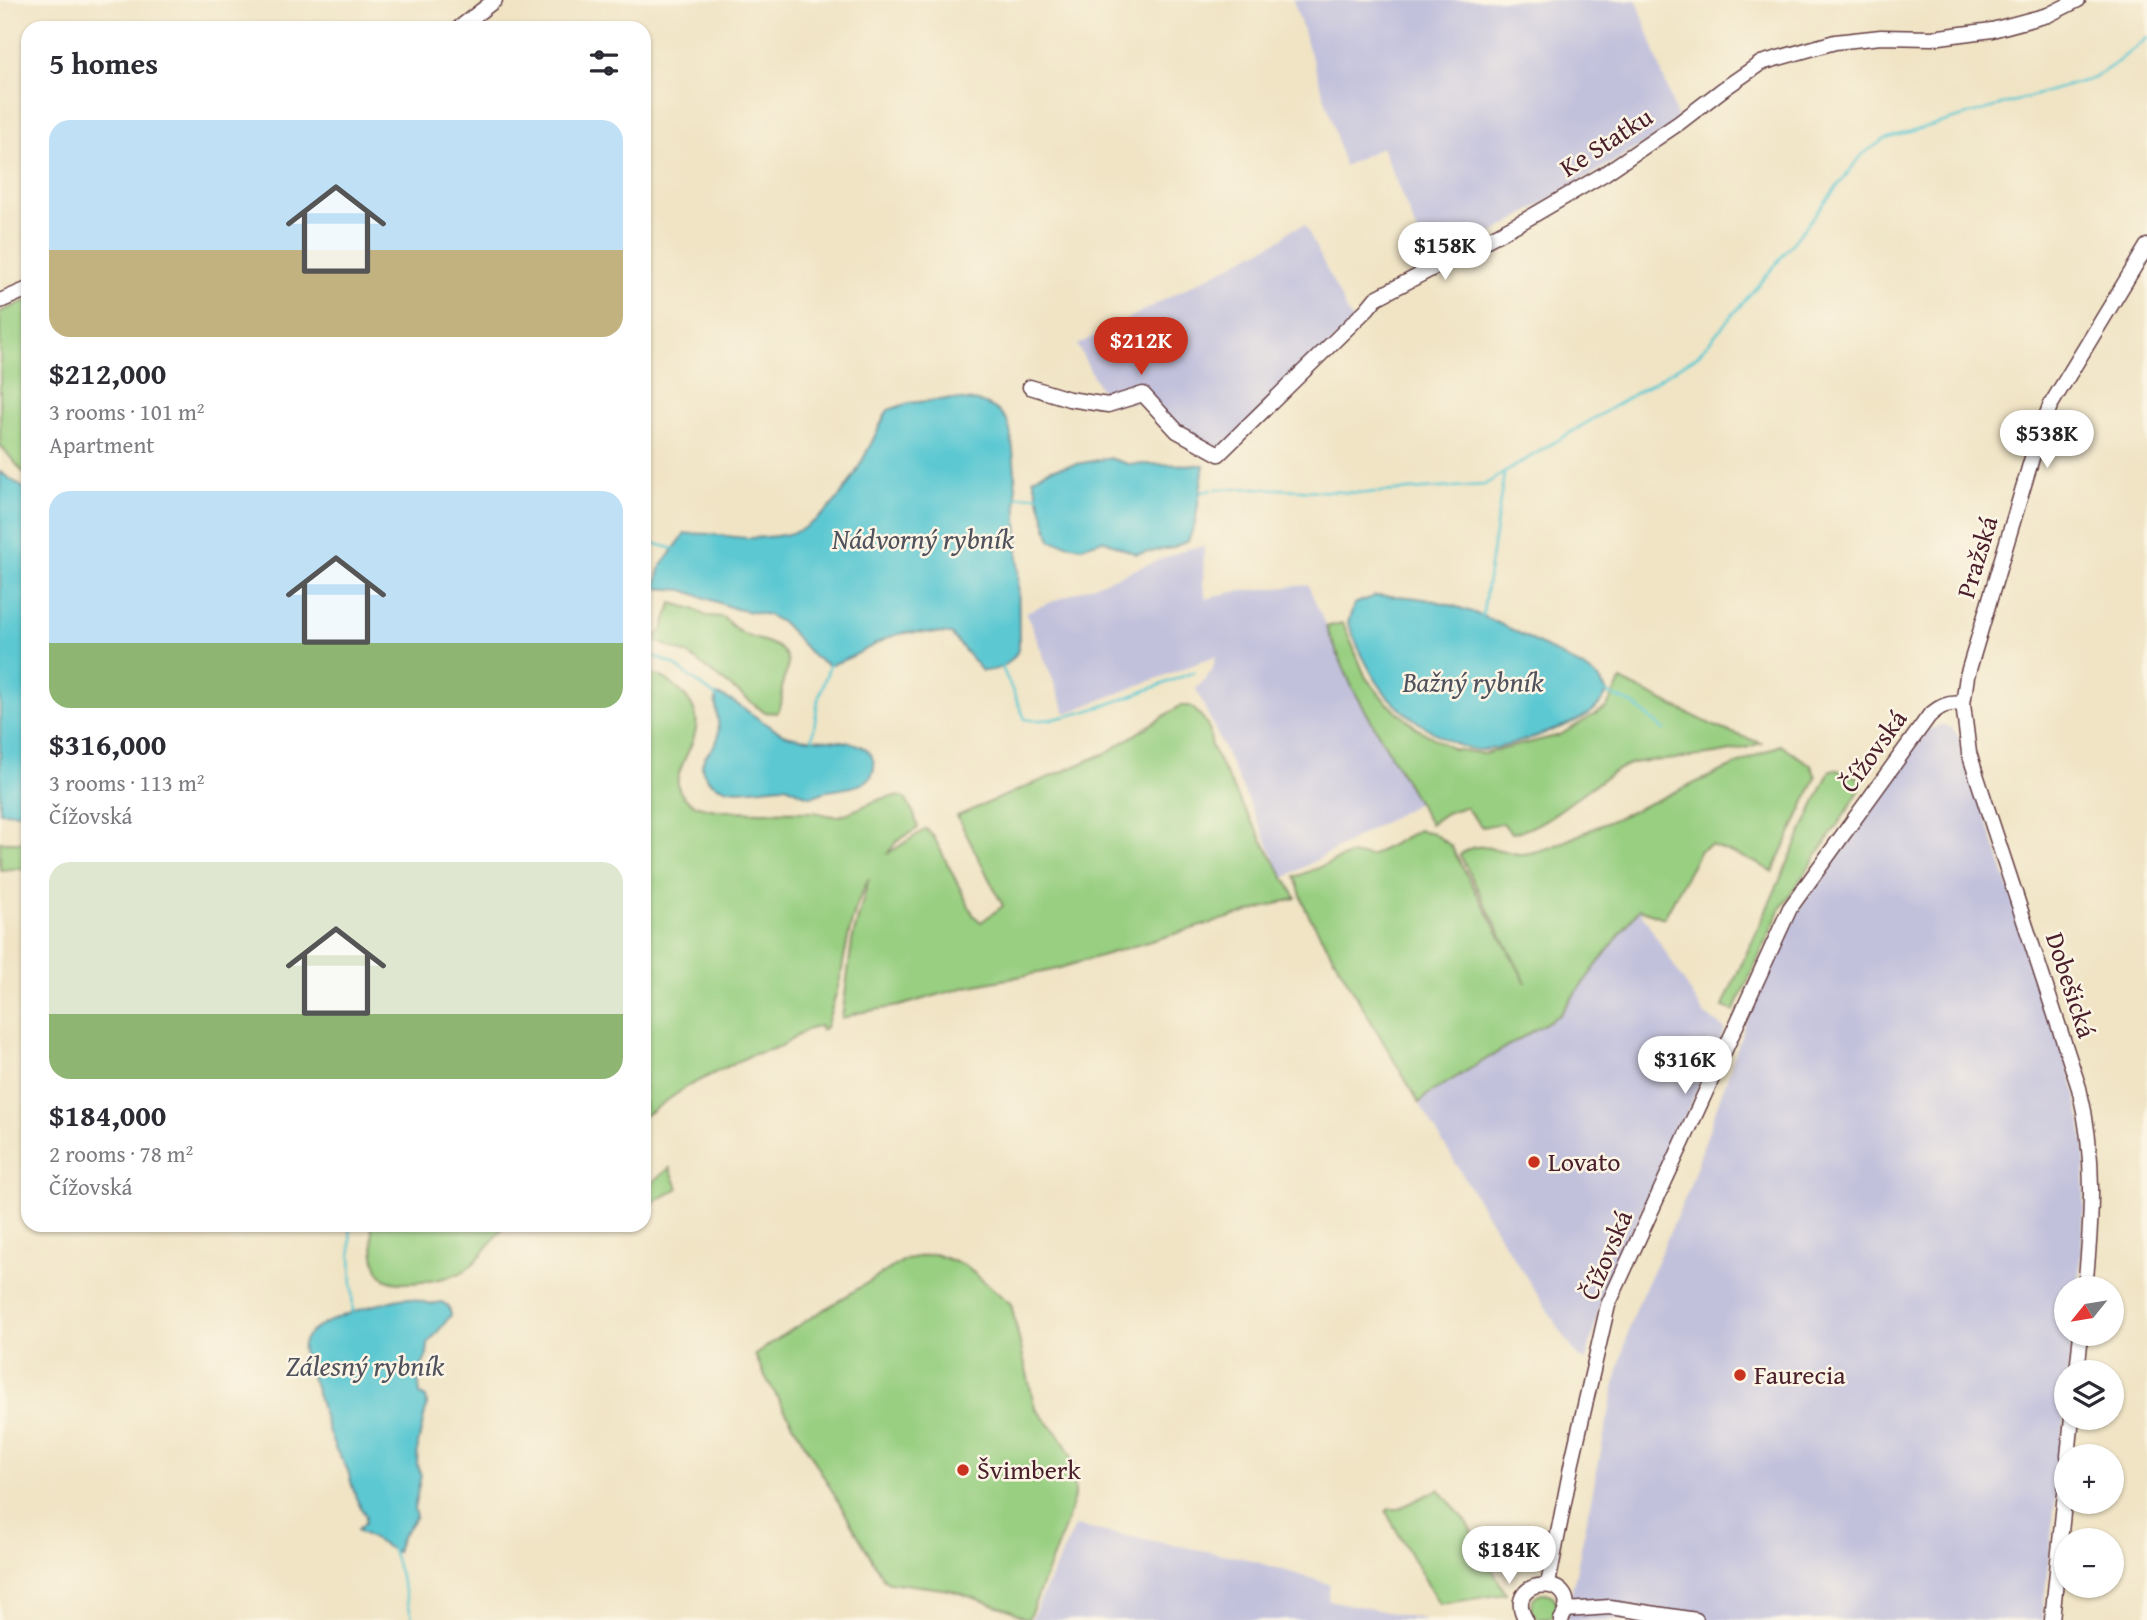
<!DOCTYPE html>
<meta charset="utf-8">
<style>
:root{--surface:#fff;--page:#f2f2f3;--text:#2b2b33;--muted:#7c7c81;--accent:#c8321e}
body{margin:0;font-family:"Gentium Book Plus",serif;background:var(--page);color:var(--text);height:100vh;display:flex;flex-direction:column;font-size:26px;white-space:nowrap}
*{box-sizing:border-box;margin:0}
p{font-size:23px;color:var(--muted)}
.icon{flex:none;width:38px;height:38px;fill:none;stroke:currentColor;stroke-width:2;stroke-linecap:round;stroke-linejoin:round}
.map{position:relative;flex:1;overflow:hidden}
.side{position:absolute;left:21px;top:21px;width:630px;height:1211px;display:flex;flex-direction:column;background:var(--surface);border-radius:21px;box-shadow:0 2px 5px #0004}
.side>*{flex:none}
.needle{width:46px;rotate:240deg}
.fabs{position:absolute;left:2054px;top:1276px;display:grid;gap:14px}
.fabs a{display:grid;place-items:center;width:70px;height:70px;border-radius:50%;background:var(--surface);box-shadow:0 2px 5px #0004;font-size:35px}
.price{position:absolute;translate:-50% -60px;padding:0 16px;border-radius:24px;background:#fff;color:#222;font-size:23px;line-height:46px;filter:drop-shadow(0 2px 4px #0008)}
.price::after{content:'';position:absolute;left:50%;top:42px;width:21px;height:16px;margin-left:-10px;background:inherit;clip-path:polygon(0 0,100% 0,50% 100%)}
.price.active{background:var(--accent);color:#fff}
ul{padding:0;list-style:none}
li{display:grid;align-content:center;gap:14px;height:371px;padding:0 28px}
li span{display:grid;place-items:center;height:217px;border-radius:21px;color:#555}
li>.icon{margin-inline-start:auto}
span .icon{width:126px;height:126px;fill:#fffc;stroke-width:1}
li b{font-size:30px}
h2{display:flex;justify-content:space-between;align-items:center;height:84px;padding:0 28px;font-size:30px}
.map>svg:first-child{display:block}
.industrial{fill:#c2c1dc}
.green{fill:#98cf81;stroke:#717756;stroke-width:2}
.water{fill:#5cc8d2;stroke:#53747e;stroke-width:2}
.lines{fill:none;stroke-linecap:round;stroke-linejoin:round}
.stream{stroke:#5cc8d2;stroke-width:2.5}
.minor-casing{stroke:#633d42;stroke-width:17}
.minor{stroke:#fff;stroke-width:14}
.poi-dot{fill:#c8321e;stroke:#fcf5e5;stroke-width:2.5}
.labels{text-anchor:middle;stroke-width:5;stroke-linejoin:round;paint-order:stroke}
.street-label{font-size:26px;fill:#4a1f2b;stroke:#fcf5e5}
.poi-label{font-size:26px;fill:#4a1f2b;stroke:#fcf5e5;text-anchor:start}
.water-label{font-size:28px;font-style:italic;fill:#4f525d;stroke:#fcf5e5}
</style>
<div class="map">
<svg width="2147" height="1620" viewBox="0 0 2147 1620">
<rect width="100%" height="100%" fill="#fcf5e5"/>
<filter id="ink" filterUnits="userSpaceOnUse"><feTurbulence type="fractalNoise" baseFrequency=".0143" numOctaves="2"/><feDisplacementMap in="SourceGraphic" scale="14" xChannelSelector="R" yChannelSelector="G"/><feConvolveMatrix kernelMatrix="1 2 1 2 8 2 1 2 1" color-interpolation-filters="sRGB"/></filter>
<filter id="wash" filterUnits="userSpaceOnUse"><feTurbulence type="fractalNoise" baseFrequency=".00686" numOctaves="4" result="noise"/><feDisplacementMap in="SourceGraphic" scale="28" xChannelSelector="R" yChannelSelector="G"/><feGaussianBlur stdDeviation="1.57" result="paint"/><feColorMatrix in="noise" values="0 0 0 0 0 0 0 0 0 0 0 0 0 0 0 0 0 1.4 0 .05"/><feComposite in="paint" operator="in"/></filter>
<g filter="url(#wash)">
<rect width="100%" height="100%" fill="#f0e4c5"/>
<!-- industrial -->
<g class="industrial">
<polygon points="1293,0 1637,0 1679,123 1432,269 1382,147 1344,166 1332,120"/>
<polygon points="1305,225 1353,323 1219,454 1146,401 1108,405 1077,345 1283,238 1290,230"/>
<polygon points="1204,546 1203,584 1206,599 1233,592 1308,585 1352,687 1418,803 1284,878 1196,689 1212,671 1216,656 1066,713 1026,612 1187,549"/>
<polygon points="1942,725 1952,728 1959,737 2075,1089 2085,1148 2084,1214 2079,1279 2078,1288 2067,1288 2067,1334 2073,1334 2069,1372 2067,1372 2067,1391 2042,1620 1566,1620 1617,1374 1633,1315 1688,1191 1745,1025 1797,912 1927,730"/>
<polygon points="1639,909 1704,1014 1725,1029 1601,1300 1586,1361 1577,1356 1499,1235 1419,1103 1427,1095 1559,1015"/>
<polygon points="1075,1526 1243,1558 1330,1584 1328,1600 1427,1620 1031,1620"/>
</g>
<!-- green -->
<g class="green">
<polygon points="28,300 28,478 0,445 0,312"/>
<path d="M672,603L694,609L706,616L723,617C728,622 734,628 740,632C755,642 794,641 787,671C786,674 784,678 783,681C780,693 785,701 777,713L764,712L689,655L655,641L656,635L662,631Z"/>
<path d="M1343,623L1366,678L1386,702L1418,729L1453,749L1484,754L1560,735L1607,707L1621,680L1716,727L1761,743C1730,754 1697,756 1665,760C1653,761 1638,760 1627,765C1590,781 1547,830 1511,833L1503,823L1482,827L1465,807L1446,813L1430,824L1352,687L1326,627Z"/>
<path d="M646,673C665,676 668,680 682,693C727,735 649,775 690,802C713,817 785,810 813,812C822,813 830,817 839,816C860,811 884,791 905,798L914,814L918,828L897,841L887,854L926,829L934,837L974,916L981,922L1003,906L957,816L1106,753L1180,706H1190C1204,717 1212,727 1211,746L1242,805L1296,898L1053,970L966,987L899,1006L857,1013L842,1019L852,941L869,878C851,911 847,944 840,979C836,995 831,1011 826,1027L821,1031L820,1026L806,1030L780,1047L751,1055L688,1086L644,1116V674Z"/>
<path d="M1780,745L1811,765L1816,777L1773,872L1755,862L1711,845L1700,850L1664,918L1639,909L1559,1015L1427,1095L1419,1103L1306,910L1295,877L1349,855L1371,856L1418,830L1433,833L1451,846L1526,983L1460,855C1477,838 1499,852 1519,854C1529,855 1542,849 1552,847Z"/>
<polygon points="1830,770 1837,770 1858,777 1862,786 1847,811 1781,908 1734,1011 1723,1007 1729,992"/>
<polygon points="0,842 28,842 28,868 0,870"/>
<polygon points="670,1168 678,1188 644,1208 644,1189"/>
<path d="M371,1225H506C492,1239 482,1258 466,1270C453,1279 394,1290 383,1277C371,1265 374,1241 371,1225Z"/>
<polygon points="934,1254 964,1265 1011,1304 1035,1408 1063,1440 1074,1463 1075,1493 1067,1522 1028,1620 1010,1610 950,1590 889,1582 883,1578 765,1376 755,1355 783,1335 906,1259"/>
<polygon points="1439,1489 1467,1523 1506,1594 1439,1604 1386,1512 1389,1509 1398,1509"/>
<circle cx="1544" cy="1606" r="13"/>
</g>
<!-- water -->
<g class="water">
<path d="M948,399C969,400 992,400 1006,419C1020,438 1018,614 1019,649C1010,665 999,671 982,671L951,634C932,633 908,629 890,637C869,646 851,660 829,665L814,657L784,624L768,615L736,609L683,590L655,588L661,566L685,534C707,531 729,538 751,538C767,537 790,536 804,528C848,503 866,451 888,410L909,403Z"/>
<polygon points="1109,458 1128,464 1204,465 1195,524 1188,541 1172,548 1136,554 1103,540 1081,547 1051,541 1033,478 1051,469"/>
<polygon points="0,472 28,491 28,813 0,812"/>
<path d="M1375,596C1386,596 1397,596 1408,597C1471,602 1532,640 1587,670L1599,679L1607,692C1597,716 1571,723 1548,732C1532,738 1497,750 1480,750C1453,750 1397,711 1382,689C1367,668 1357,646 1348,623L1354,604Z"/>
<path d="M716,695C736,697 765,729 790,736C813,743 843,736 864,748C870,752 874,758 874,766C873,789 843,788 827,791C822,792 816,796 812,796C801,796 792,785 782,786C759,787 715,800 703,771C698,758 715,749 718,738C721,726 714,709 716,695Z"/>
<path d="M406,1298L431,1304L442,1302L449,1307L451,1315L428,1344L427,1355L418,1374L420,1395L426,1398L427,1404L418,1444L417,1464L421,1475L414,1509L416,1516C409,1528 398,1538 396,1552L357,1530L365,1523L366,1516C355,1501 353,1488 348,1471C345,1463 339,1456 335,1448C326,1428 322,1407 315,1387C311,1373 298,1356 304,1341C311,1321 386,1301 406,1298Z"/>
</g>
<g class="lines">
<!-- stream -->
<g class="stream">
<polyline points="1216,489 1255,488 1365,493 1484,485 1697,356 1772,269 1863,154 1885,139 2094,78 2116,63 2147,38"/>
<polyline points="1201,492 1212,490"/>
<polyline points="1012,497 1040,495"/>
<polyline points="644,541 675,549"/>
<polyline points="1482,618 1504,474"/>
<polyline points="644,626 656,586"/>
<polyline points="644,652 673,664 718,698"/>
<path d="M1001,665L1025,719C1061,728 1156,686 1194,672"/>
<polyline points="1605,692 1633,704 1664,730"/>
<polyline points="812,742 818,700 830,664"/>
<polyline points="350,1225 353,1316"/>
<polyline points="392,1549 413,1620"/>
</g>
</g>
</g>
<g filter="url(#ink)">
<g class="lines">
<!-- minor casing -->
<g class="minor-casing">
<g id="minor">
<polyline points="459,28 495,0"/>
<polyline points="0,301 28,289"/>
<polyline points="1030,387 1069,399 1108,405 1143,394 1177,431 1219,454 1367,309 1376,298 1527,219 1604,174 1679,123 1722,90 1761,63 1835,42 1881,37 1932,38 1992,30 2048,15 2078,0"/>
<path d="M2085,1288C2092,1219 2096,1156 2079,1088L1969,753L1963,704L1967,676L2037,441L2050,406L2147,246"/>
<polyline points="2077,1372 2081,1334"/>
<polyline points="2068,1456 2072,1418"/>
<path d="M1548,1584L1573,1457L1608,1305L1790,908L1929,716C1940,706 1948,702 1963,704"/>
<polyline points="1566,1610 1610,1607 1696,1620"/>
<path d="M1526,1620C1499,1574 1589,1574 1561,1620"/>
<polyline points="2052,1620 2067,1474"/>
</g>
</g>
<!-- minor -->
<use href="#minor" class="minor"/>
</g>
</g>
<!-- markers -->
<g class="poi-dot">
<circle cx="1534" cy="1162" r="7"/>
<circle cx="1740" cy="1375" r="7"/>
<circle cx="963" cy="1470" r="7"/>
</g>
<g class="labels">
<!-- street labels -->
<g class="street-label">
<text transform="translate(1606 142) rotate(-33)" y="9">Ke Statku</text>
<text transform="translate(1977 557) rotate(-73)" y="9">Pražská</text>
<text transform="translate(1873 751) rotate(-54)" y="9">Čížovská</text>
<text transform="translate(2071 985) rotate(72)" y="9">Dobešická</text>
<text transform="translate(1606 1255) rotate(-67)" y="9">Čížovská</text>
</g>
<!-- poi labels -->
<g class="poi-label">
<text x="1548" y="1171">Lovato</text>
<text x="1754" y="1384">Faurecia</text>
<text x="977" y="1479">Švimberk</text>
</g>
<!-- water labels -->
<g class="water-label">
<text x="923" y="549">Nádvorný rybník</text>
<text x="1473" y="692">Bažný rybník</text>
<text x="365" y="1376">Zálesný rybník</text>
</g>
</g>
</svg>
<div class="fabs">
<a><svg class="needle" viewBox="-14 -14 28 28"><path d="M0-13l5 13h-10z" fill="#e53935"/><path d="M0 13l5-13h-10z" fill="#7c7c81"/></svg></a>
<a><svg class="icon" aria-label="layers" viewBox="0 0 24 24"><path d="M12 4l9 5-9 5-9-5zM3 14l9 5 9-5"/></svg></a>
<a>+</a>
<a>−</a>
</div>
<b class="price" style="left:1445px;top:282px">$158K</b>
<b class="price active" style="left:1141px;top:377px">$212K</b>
<b class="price" style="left:2047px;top:470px">$538K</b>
<b class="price" style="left:1685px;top:1096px">$316K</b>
<b class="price" style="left:1509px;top:1586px">$184K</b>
<section class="side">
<h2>5 homes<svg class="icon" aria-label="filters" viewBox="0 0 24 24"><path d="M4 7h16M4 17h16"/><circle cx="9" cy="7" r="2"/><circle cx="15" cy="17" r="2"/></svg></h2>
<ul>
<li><span style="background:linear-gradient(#bfe0f5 60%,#c2b280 0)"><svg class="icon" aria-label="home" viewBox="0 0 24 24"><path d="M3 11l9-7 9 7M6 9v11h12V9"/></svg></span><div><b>$212,000</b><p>3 rooms · 101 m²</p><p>Apartment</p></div></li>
<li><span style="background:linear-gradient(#bfe0f5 70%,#8fb573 0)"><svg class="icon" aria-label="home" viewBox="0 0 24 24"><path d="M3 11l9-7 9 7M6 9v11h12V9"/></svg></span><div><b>$316,000</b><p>3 rooms · 113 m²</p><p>Čížovská</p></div></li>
<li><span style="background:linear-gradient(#dfe7d0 70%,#8fb573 0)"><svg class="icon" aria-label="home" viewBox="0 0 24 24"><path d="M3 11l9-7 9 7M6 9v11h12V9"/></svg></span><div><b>$184,000</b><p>2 rooms · 78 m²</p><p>Čížovská</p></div></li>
</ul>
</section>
</div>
